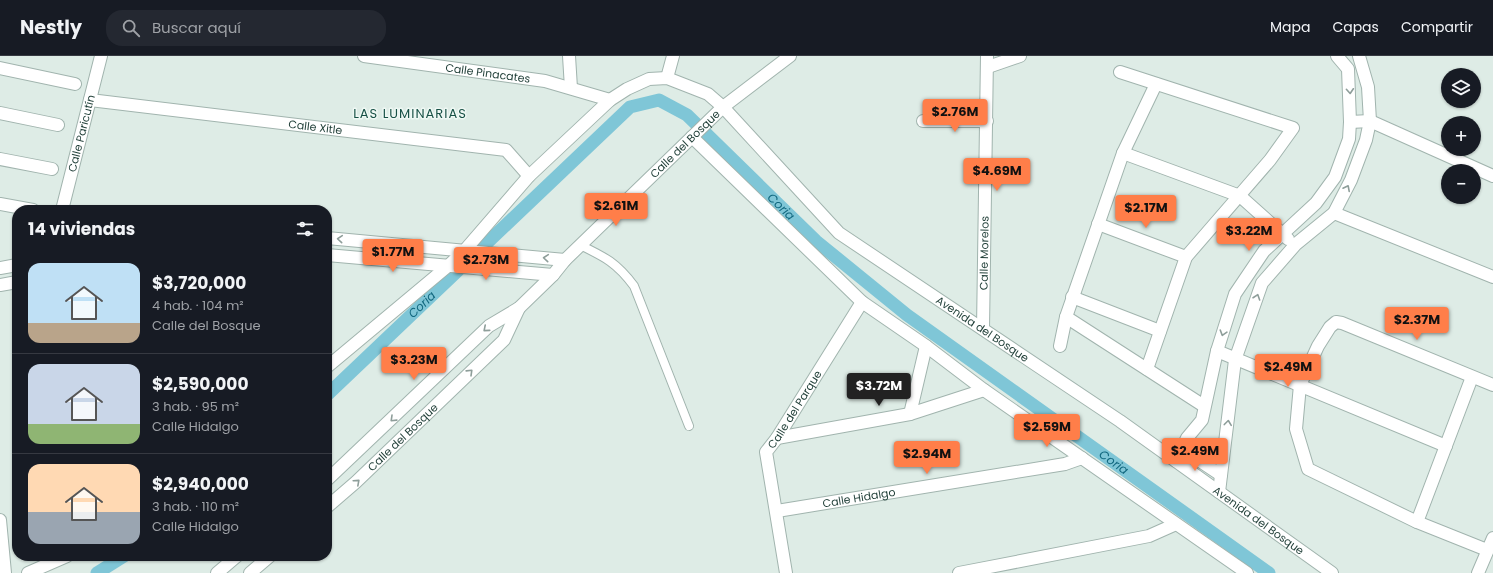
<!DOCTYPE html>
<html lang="es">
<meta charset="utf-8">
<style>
:root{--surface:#171b24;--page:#242831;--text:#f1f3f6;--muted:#9ea1a6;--line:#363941;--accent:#ff7e49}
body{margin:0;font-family:Poppins,sans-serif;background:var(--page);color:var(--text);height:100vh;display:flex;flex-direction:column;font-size:15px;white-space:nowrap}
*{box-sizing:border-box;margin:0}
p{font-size:13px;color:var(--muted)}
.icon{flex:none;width:22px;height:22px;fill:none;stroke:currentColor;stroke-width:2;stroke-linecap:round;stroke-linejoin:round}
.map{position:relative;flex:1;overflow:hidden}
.side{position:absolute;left:12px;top:149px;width:320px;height:356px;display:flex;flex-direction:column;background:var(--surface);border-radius:16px;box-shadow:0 1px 3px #0004}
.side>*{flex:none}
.tools{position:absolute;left:1441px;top:12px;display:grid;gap:8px}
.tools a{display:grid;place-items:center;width:40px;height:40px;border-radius:50%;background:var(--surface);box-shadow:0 1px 3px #0004;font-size:20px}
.price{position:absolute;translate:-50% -34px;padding:0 9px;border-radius:4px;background:var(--accent);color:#111;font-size:13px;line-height:26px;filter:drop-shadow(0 1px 2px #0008)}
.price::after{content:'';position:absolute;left:50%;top:24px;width:12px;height:9px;margin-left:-6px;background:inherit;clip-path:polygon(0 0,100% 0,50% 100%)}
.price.active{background:#222;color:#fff}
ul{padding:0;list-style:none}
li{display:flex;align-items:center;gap:12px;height:100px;padding:0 16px}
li+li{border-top:1px solid var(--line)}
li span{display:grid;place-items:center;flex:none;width:112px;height:80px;border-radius:12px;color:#555}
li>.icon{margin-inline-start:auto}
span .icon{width:48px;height:48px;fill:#fffc;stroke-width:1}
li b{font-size:17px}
h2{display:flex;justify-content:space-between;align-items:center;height:48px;padding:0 16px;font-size:17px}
header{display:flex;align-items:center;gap:24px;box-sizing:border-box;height:56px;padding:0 20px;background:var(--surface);border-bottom:1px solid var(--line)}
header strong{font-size:19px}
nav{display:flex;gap:22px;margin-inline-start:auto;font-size:14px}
.search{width:280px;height:36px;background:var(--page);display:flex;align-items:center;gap:10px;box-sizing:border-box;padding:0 14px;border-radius:16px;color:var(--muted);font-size:15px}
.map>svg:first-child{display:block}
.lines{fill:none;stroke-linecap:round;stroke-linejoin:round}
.canal{stroke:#7fc6d7;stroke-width:13}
.service-casing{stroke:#a1b4ae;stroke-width:10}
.minor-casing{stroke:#a1b4ae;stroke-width:14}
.tertiary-casing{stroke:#a1b4ae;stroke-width:14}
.service{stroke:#fff;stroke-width:8}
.minor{stroke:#fff;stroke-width:12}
.tertiary{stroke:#fff;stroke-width:12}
.oneway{stroke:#8e9e9a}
.labels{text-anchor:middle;stroke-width:3;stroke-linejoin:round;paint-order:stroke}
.street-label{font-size:11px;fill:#1e3d36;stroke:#eff8f4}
.water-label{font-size:12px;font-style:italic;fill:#12687f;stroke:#eff8f4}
.quarter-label{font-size:13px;letter-spacing:1px;fill:#185146;stroke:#eff8f4}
</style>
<header>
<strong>Nestly</strong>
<div class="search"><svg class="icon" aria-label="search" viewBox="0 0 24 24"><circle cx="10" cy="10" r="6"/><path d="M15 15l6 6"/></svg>Buscar aquí</div>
<nav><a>Mapa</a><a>Capas</a><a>Compartir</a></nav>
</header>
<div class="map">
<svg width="1493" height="517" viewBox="0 0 1493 517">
<rect width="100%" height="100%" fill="#deece6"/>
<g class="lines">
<!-- canal -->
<g class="canal">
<path id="s1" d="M327,339L630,51L659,44L687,59L816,185L907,259L1269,517"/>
<polyline points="97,517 124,500"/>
</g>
<!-- service casing -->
<g class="service-casing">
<path id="service" d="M580,189C605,201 617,207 634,230L689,370"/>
</g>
<!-- minor casing -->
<g class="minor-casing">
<g id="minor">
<path id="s2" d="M364,0L545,25L610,44"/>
<polyline points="569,0 571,32"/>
<polyline points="988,11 1020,0"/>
<polyline points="0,12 75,28"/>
<polyline points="1120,16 1293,72 1270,104 1186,201 1147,313"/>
<polyline points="667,22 673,0"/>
<path id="s3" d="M90,44L506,94L529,120"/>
<polyline points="0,57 58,69"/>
<polyline points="923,65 987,65"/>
<polyline points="1350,66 1370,65 1493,120"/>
<polyline points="692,81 862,246 926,290 984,334 1247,517"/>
<polyline points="1123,97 1240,140 1288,183"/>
<polyline points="0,103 52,113"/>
<polyline points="0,148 33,154"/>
<path id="s4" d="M62,154L101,0"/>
<polyline points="1334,157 1493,221"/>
<polyline points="1098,168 1186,201"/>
<polyline points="327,182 565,204"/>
<polyline points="327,199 553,219"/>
<polyline points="0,212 17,209"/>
<polyline points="0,229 17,226"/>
<polyline points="1072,241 1160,275"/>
<polyline points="1066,261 1204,350"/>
<path id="s5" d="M983,273L987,0"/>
<polyline points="1060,290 1066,261 1123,97 1156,28"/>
<polyline points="1217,295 1446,390"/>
<path id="s6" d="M327,311L448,210L465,194L529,120L610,44L627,33L649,23L667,22L708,38L723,51L839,177L1120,365L1332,517"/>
<polyline points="910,358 926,290"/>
<polyline points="777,382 910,358 984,334"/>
<polyline points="1182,393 1221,419"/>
<polyline points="1176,405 1187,382 1202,364 1217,295 1235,238 1264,195 1316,147 1335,121 1349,83 1350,66 1348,13 1337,0"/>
<polyline points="1219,436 1235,304 1262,227 1296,188 1334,157 1351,124 1366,84 1370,65 1368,31 1359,0"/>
<path id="s7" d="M777,455L1065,408L1082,402"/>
<polyline points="0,464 5,517"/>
<polyline points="1417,466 1472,321"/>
<polyline points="1487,494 1417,466 1308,413 1296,373 1300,329 1318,290 1330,271 1336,266 1342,267 1493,329"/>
<polyline points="28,517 67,500"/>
<path id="s8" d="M786,517L766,396L777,382L862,246"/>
<polyline points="959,517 1149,480 1176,468"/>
<polyline points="1478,517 1493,482"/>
</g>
</g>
<!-- tertiary casing -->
<g class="tertiary-casing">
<g id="tertiary">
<path id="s9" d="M327,424L489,270L519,252L553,219L565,204L723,51L790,0"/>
<path id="s10" d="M327,451L356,426L504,284L519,252"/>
<polyline points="217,517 237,500"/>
<polyline points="250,517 270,500"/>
</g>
</g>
<!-- service -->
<use href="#service" class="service"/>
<!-- minor -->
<use href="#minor" class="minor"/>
<!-- tertiary -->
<use href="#tertiary" class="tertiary"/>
</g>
<!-- one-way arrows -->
<defs><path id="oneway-chevron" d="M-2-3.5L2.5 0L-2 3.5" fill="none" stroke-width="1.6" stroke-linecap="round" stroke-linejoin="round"/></defs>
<g class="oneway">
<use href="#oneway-chevron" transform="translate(1350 35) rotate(86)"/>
<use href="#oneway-chevron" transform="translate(1347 132) rotate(-63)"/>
<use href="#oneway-chevron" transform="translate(340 183) rotate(-175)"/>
<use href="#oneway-chevron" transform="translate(546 202) rotate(-175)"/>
<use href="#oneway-chevron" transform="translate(1257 241) rotate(-71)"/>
<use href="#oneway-chevron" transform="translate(486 273) rotate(139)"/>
<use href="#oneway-chevron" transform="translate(1223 277) rotate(107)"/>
<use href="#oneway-chevron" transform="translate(470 316) rotate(-44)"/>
<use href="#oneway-chevron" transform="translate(393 363) rotate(136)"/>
<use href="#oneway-chevron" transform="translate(1228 367) rotate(-83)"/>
<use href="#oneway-chevron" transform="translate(357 426) rotate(-42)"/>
</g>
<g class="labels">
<!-- street labels -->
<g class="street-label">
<text dy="4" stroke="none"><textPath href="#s2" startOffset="125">Calle Pinacates</textPath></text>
<text dy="4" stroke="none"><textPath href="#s3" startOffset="227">Calle Xitle</textPath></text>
<text dy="4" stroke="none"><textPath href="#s4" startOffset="79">Calle Paricutín</textPath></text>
<text dy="4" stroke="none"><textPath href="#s9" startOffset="492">Calle del Bosque</textPath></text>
<text dy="4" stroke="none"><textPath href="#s5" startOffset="76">Calle Morelos</textPath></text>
<text dy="4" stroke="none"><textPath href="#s6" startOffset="860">Avenida del Bosque</textPath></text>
<text dy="4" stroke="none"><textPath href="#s8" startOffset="174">Calle del Parque</textPath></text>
<text dy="4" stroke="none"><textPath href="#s10" startOffset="103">Calle del Bosque</textPath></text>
<text dy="4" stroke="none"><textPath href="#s7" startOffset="83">Calle Hidalgo</textPath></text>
<text dy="4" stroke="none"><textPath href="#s6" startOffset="1196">Avenida del Bosque</textPath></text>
</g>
<!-- water labels -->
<g class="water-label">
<text dy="4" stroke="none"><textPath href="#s1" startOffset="611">Coria</textPath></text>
<text dy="4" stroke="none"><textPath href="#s1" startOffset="131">Coria</textPath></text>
<text dy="4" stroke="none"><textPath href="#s1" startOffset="1031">Coria</textPath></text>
</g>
<!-- quarter labels -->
<g class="quarter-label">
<text x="410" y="62">LAS LUMINARIAS</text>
</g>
</g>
</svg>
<div class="tools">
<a><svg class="icon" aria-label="layers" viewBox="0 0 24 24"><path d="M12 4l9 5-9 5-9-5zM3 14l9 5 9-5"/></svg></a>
<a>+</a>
<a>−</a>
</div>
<b class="price" style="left:955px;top:77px">$2.76M</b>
<b class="price" style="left:997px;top:136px">$4.69M</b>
<b class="price" style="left:616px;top:171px">$2.61M</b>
<b class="price" style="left:1146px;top:173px">$2.17M</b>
<b class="price" style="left:1249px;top:196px">$3.22M</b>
<b class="price" style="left:393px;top:217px">$1.77M</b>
<b class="price" style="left:486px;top:225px">$2.73M</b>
<b class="price" style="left:1417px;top:285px">$2.37M</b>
<b class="price" style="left:414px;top:325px">$3.23M</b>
<b class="price" style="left:1288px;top:332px">$2.49M</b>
<b class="price active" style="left:879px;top:351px">$3.72M</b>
<b class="price" style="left:1047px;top:392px">$2.59M</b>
<b class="price" style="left:1195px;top:416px">$2.49M</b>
<b class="price" style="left:927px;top:419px">$2.94M</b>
<section class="side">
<h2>14 viviendas<svg class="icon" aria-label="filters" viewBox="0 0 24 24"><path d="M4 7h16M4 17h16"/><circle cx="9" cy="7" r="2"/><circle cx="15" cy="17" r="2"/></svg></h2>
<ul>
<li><span style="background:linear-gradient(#bfe0f5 75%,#b9a48a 0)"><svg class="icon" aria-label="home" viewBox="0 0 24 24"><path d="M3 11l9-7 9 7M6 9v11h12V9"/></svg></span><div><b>$3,720,000</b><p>4 hab. · 104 m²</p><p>Calle del Bosque</p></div></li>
<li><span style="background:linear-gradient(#c9d6e8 75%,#8fb573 0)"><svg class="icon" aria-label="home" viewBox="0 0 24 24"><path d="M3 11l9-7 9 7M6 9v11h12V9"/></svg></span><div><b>$2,590,000</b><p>3 hab. · 95 m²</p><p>Calle Hidalgo</p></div></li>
<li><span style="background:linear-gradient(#ffd9b3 60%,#9aa5b1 0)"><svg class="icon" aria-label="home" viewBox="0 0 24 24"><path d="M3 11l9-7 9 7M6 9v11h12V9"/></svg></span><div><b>$2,940,000</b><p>3 hab. · 110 m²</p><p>Calle Hidalgo</p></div></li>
</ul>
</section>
</div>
